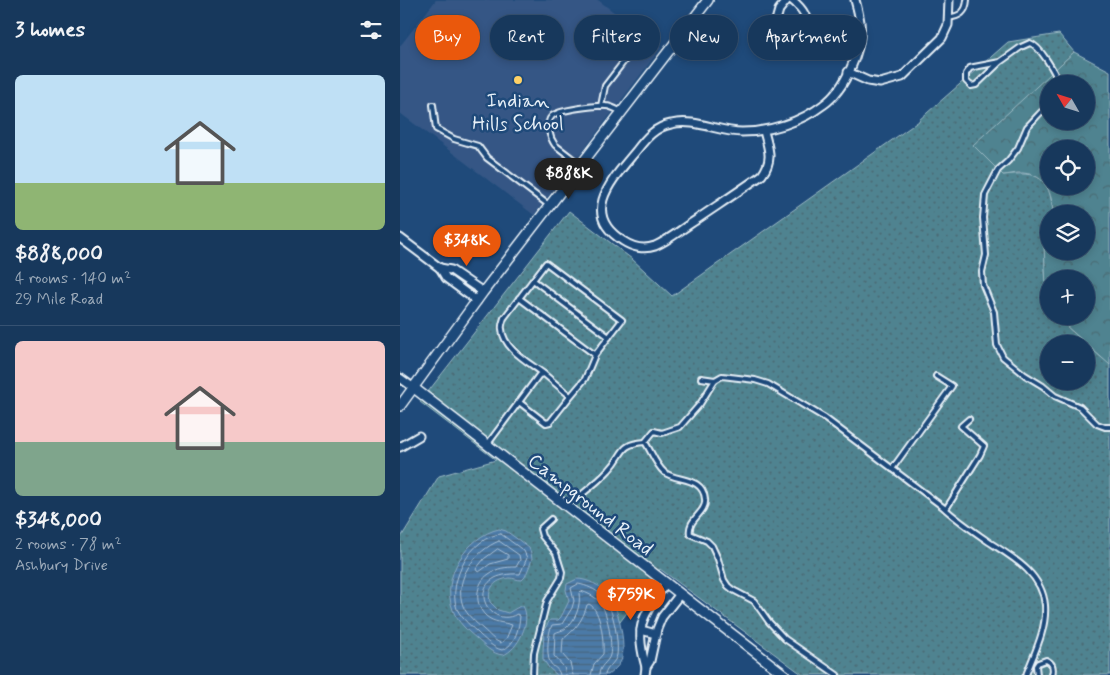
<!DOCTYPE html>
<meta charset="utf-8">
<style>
:root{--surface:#17385c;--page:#244365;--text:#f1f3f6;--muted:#9eacbb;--line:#365272;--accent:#ea580c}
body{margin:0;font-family:Mynerve,sans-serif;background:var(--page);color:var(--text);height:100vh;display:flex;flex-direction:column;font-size:19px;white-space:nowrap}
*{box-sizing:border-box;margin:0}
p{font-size:16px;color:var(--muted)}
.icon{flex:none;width:28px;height:28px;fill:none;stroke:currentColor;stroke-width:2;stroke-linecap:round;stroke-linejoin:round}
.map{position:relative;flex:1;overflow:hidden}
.panel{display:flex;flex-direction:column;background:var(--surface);width:400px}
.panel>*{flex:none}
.guide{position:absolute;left:15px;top:15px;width:475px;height:45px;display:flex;gap:10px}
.needle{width:32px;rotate:309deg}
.controls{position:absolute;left:640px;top:75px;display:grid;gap:10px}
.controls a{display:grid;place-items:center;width:55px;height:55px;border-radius:50%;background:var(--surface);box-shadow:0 2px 8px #0003,0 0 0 1px var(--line);font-size:25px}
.price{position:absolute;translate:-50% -42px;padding:0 11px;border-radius:18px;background:var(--accent);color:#fff;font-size:16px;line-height:32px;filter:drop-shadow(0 1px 2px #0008)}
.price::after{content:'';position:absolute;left:50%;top:30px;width:15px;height:11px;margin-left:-8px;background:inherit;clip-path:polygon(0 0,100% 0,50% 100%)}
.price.selected{background:#222;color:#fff}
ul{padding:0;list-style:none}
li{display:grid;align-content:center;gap:10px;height:265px;padding:0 15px}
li+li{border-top:1px solid var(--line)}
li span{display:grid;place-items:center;height:155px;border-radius:8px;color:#555}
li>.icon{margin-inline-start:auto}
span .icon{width:90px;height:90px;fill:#fffc;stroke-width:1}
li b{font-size:21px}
h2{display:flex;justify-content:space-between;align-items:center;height:60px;padding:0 15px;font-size:21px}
.tag{padding:0 18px;border-radius:22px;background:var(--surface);box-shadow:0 2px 8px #0003,0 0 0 1px var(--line);font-size:18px;line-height:45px}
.tag.selected{background:var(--accent);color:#fff}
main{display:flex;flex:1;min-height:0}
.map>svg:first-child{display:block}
.built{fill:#355785}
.grass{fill:url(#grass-dots);stroke:#9cbac4}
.forest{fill:url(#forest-crowns);stroke:#9cbac4;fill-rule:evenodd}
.water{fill:url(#water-rules);stroke:#8aaac7}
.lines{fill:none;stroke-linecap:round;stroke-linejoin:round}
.shore{stroke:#a9c1d8;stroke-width:1}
.service-casing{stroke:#e8f1f8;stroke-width:8}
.minor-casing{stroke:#e8f1f8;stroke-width:11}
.tertiary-casing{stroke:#e8f1f8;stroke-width:12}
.service{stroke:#1f4a7a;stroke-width:4}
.minor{stroke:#1f4a7a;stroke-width:7}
.tertiary{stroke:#1f4a7a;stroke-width:9}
.poi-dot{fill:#ffd166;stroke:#1f4a7a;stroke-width:2}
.labels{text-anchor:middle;stroke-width:5;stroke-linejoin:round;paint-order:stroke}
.poi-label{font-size:20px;fill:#e8f1f8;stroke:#1f4a7a}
.street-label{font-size:20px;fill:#e8f1f8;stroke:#1f4a7a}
</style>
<main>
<section class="panel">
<h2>3 homes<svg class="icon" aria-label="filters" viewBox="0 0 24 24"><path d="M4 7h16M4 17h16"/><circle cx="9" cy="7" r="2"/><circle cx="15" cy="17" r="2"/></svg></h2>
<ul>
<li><span style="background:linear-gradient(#bfe0f5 70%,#8fb573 0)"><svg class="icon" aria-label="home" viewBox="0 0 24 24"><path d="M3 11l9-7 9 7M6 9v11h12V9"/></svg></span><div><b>$888,000</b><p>4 rooms · 140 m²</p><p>29 Mile Road</p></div></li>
<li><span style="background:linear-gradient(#f6c9c9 65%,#7fa58c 0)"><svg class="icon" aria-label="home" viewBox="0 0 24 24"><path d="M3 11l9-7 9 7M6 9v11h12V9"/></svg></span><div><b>$348,000</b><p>2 rooms · 78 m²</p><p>Ashbury Drive</p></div></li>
</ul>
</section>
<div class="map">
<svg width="710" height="675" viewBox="0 0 710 675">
<defs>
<pattern id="grass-dots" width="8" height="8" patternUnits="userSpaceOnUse" patternTransform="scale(1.25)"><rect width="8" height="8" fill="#4f8390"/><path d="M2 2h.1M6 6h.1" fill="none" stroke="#4b6b74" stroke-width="1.8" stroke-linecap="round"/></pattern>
<pattern id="forest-crowns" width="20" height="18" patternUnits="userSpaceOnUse" patternTransform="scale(1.25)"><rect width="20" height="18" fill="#4f8390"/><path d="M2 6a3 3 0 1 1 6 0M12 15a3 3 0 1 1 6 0" fill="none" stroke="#4b6b74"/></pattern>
<pattern id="water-rules" width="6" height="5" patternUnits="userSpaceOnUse" patternTransform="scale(1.25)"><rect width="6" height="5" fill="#4b7aa7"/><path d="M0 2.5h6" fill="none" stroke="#49647d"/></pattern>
</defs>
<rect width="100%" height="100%" fill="#1f4a7a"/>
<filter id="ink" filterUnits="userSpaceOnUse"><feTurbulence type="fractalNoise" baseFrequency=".02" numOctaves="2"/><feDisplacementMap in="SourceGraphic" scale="10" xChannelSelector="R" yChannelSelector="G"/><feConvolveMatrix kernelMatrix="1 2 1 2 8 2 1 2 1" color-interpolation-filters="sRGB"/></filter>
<g filter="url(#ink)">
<!-- built -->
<polygon class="built" points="36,0 198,0 261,48 134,215 0,113 0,46"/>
<!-- grass -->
<path class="grass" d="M659,34L674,52L642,82L603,175C638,171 650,176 653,214H649V228L644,244L647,309L649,311V316H655L686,344H649V381H686V344L703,359H710V675H403L260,569L180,675H0V539L39,476L96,460L20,402L169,211L232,259L272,296L519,121V120L608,42Z"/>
<!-- forest -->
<path class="forest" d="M674,52L710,71V365L655,316H686V279H649V311L647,309L644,244L649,228V251H686V214H653C652,193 647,175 623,173C617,172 609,175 603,175L573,145ZM649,84H686V121H649ZM649,149H686V186H649Z"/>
<!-- water -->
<g class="water">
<path d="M99,529L106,531L120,541L129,548L131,553L132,559L130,565L125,577L122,580C117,580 114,578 109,578C95,580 87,588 90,602L98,610L108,613L120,606H123C132,621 118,650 103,655C92,654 85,646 77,639C68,631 57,622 53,610C40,578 67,536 99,529Z"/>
<path d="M177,579C187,579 201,586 208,593C218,606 227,645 221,661C218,667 213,671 208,675H157L149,668L143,659V652L144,630L150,620H158L161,617L169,601L166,590L167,584Z"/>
</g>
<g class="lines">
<!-- shore -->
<g class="shore">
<path d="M101,534L124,551L127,558L120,574C60,571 86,632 117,614L120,616C119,628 115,646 102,650C93,648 87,641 80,635C72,627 62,619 57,609C47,582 71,536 101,534Z"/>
<path d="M99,541L119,555L120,560L116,567C106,567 97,568 89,574C75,583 74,605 86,616C94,623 103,622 112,625L106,639L101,643C94,641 89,634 83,629C76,623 67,615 63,606C53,579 76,550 99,541Z"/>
<polygon points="98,549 108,555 108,559 90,564 79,572 77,571 76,569 84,559"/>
<path d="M160,675C159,668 153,668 150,662C146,655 148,632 152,625L162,624L172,608L174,601L171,588L178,584C186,585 196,590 202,595C213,605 219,641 217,655C215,664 206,667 205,675"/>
<path d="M166,675L164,667L154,656L155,633C158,631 163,631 166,628C176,620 181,605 179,593L181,591C187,593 194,596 199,601C207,609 213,643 210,655C208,663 199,665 199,675"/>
<path d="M173,675L170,663L162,654L163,639C175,630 183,620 187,605L189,604C201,610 204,641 203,654L194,664L191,675"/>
</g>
<!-- service casing -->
<g class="service-casing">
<g id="service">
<path d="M548,18C560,16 566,13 567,0"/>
<path d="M600,62L574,67L570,68L566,74V81L571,86L576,85L600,62L621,47L630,43C640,46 656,73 659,84"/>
<polyline points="649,101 643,110 627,127 618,148 608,161 598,170 585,195 583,218 586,255 582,272 583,285 594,312 597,345 603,357 625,375 643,386 655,396 680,407 697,424 705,427 710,427"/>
<polyline points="33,105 36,129 54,139 78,146 87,158 150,206"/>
<polyline points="201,106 205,86 238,43"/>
<path d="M181,165L155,145C150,138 145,123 152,116C158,110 196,105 206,106C210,106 216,109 220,111"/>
<polyline points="133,280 209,337"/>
<polyline points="119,298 195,355"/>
<path d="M144,374C130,363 103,349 102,329C101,326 103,321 104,318L146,263L222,320L195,355L185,379L169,398"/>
<polyline points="301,378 315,380"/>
<path d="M245,442C251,451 256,465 264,472C276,482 303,476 305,499C307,513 287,519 290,534L307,541L312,546L318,559L324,580L328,586L333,590L354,601L369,622L385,639L437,675"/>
<polyline points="87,445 139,375 144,374 169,395 169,398 150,422 146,423 119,402"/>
<polyline points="492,469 552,386 536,376"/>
<path d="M181,495C191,487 201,479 209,470C225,454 218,444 245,442L254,431L262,433L280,427L300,404L315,380L322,376L355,380L368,384L425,418L543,507C557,520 573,531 589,542C612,557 642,573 645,605C647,629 634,654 626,675"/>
<polyline points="546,509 580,455 584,446 561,426 569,419"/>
<polyline points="133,675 134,653 147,601 161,578 162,572 156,553 142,536 140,529 151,519"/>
<path d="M637,675L636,666L638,663L646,660C653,663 654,668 652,675"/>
</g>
</g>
<!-- minor casing -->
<g class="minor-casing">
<g id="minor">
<path d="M387,0L379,10L375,24C380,37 391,40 404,34C411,19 403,9 392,0"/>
<polyline points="448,72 468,81 480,83 502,77 542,38 548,25 549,0"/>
<path d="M364,131C368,148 374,159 362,175C341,190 318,205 296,220C283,228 269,240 255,246C244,250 232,247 223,241C178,213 214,178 236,151C246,138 255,127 271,124C295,118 318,132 342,132C369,132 401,122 423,105C445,90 463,49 460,22C459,15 457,7 455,0"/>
<polyline points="0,238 40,268 46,278 77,301"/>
<polyline points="40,268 51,270 83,292"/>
<polyline points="0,378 14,388"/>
<polyline points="0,447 19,436"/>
<polyline points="241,630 256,634"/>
<path d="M246,667C234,625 242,618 266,583"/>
<polyline points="245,675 246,667 250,661 257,629 262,617 280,594"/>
</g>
</g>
<!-- tertiary casing -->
<g class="tertiary-casing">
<g id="tertiary">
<polyline points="14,388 385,675"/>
<polyline points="0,406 83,292 308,0"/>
</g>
</g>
<!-- service -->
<use href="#service" class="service"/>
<!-- minor -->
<use href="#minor" class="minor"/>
<!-- tertiary -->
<use href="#tertiary" class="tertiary"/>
</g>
</g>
<!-- markers -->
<circle class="poi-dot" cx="118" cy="80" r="5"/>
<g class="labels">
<!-- poi labels -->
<g class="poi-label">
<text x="118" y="107">Indian<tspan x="118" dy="23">Hills School</tspan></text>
</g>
<!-- street labels -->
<g class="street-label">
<text transform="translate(191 504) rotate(38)" y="7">Campground Road</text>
</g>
</g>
</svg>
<div class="controls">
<a><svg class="needle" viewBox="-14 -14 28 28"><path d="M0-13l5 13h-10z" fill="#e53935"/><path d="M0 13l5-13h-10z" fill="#9eacbb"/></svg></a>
<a><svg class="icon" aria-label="locate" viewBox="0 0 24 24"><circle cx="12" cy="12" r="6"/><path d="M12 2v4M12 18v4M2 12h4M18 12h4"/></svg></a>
<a><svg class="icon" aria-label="layers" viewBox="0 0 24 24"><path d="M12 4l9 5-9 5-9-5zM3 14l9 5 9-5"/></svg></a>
<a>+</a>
<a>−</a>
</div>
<b class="price selected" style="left:169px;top:200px">$888K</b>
<b class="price" style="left:67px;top:267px">$348K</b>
<b class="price" style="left:231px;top:621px">$759K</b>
<div class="guide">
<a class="tag selected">Buy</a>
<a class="tag">Rent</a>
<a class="tag">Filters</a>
<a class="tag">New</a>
<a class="tag">Apartment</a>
</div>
</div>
</main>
